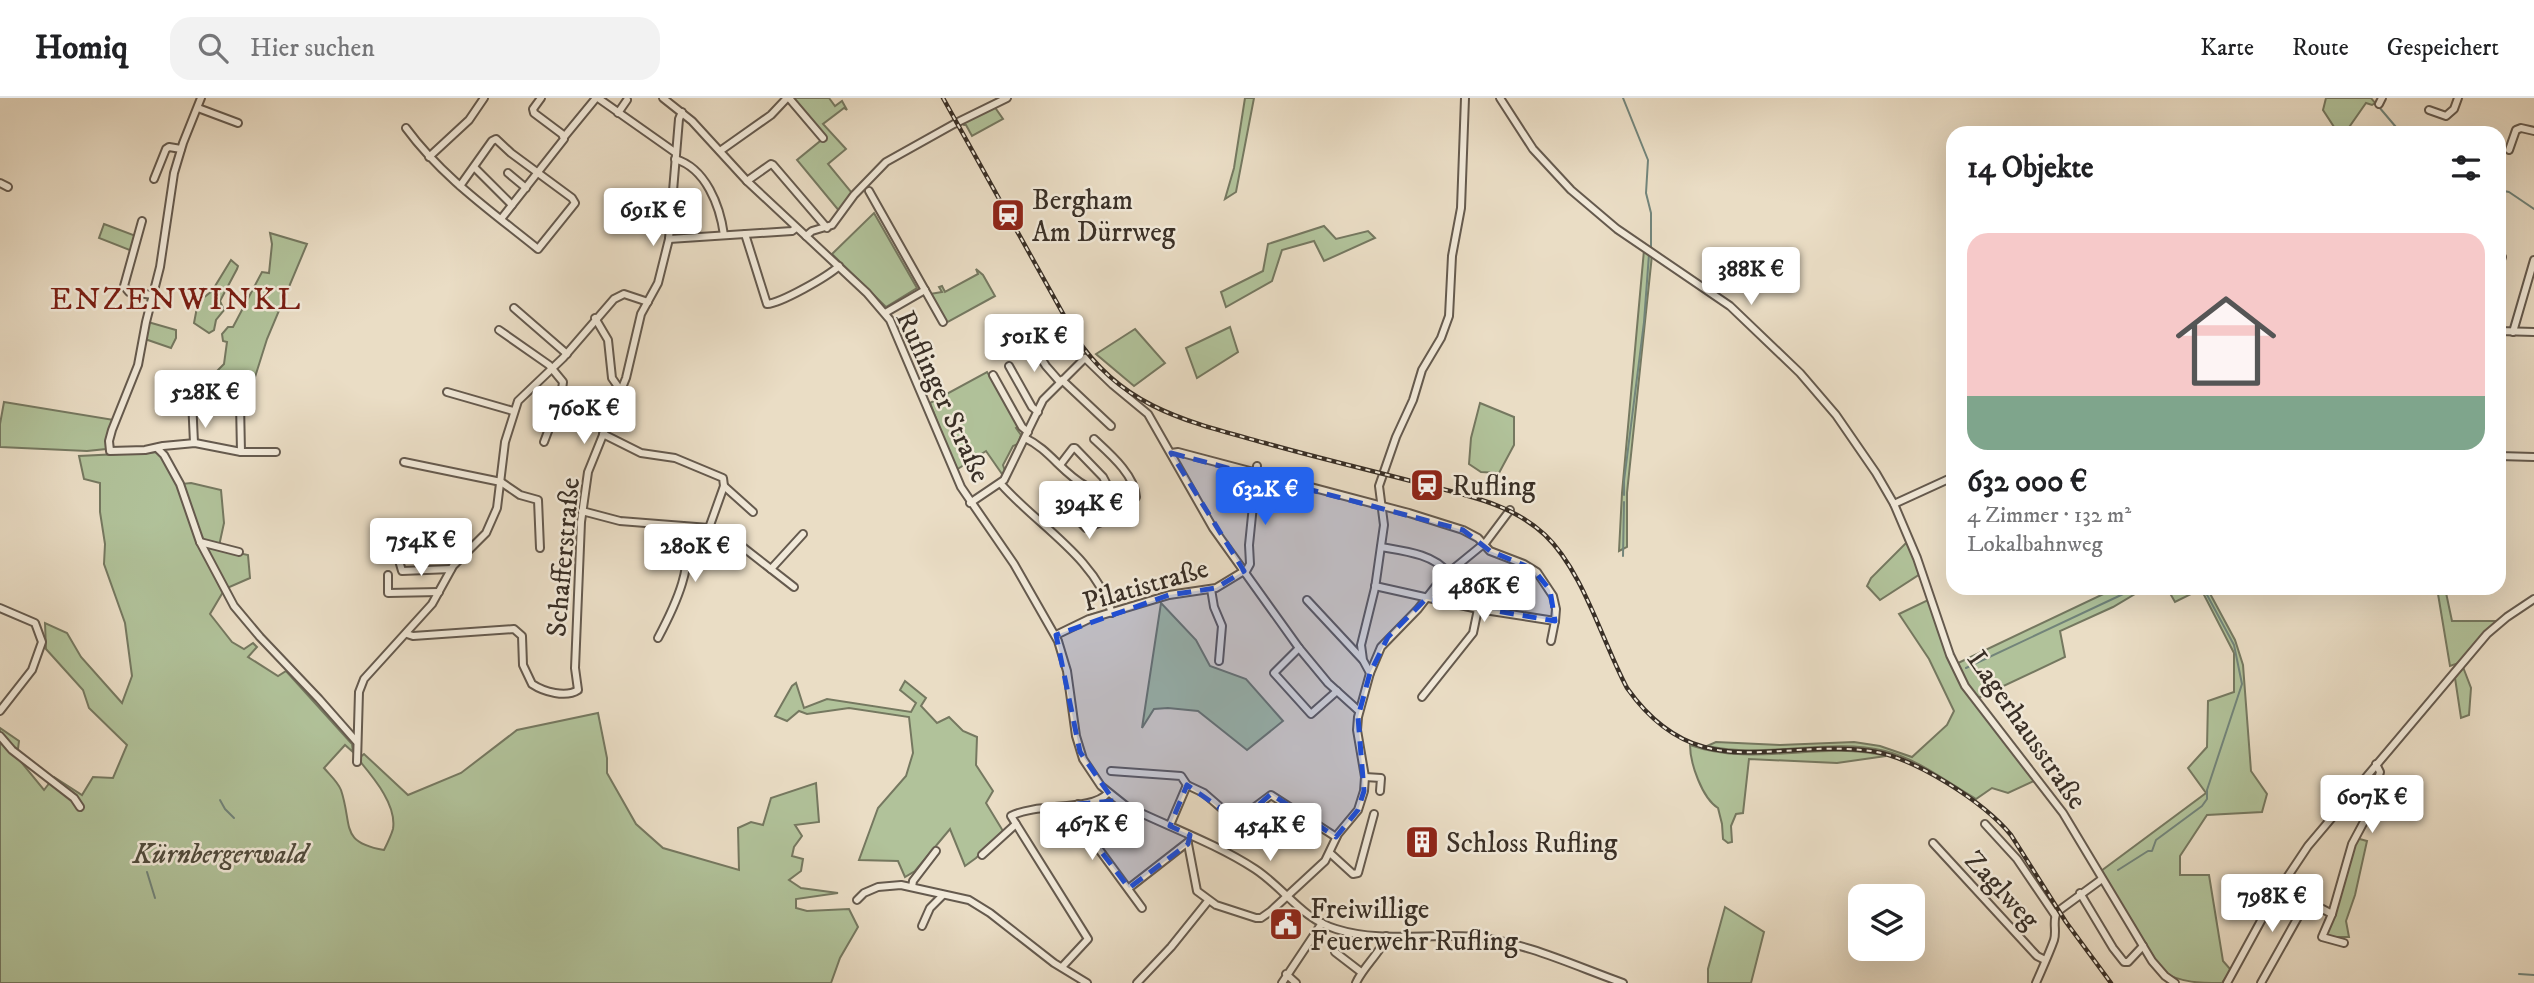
<!DOCTYPE html>
<html lang="de">
<meta charset="utf-8">
<style>
:root{--surface:#fff;--page:#f2f2f2;--text:#202124;--muted:#757577;--line:#e0e0e0;--accent:#2563eb}
body{margin:0;font-family:"IM FELL DW Pica",serif;background:var(--page);color:var(--text);height:100vh;display:flex;flex-direction:column;font-size:26px;white-space:nowrap}
*{box-sizing:border-box;margin:0}
p{font-size:23px;color:var(--muted)}
.icon{flex:none;width:38px;height:38px;fill:none;stroke:currentColor;stroke-width:2;stroke-linecap:round;stroke-linejoin:round}
.map{position:relative;flex:1;overflow:hidden}
.panel{position:absolute;left:1946px;top:28px;width:560px;height:469px;display:flex;flex-direction:column;background:var(--surface);border-radius:21px;box-shadow:0 7px 28px #0002}
.panel>*{flex:none}
.fabs{position:absolute;left:1848px;top:786px;display:grid;gap:14px}
.fabs a{display:grid;place-items:center;width:77px;height:77px;border-radius:14px;background:var(--surface);box-shadow:0 7px 28px #0002;font-size:35px}
.price{position:absolute;translate:-50% -60px;padding:0 16px;border-radius:7px;background:#fff;color:#222;font-size:23px;line-height:46px;filter:drop-shadow(0 2px 4px #0008)}
.price::after{content:'';position:absolute;left:50%;top:42px;width:21px;height:16px;margin-left:-10px;background:inherit;clip-path:polygon(0 0,100% 0,50% 100%)}
.price.current{background:var(--accent);color:#fff}
ul{padding:0;list-style:none}
li{display:grid;align-content:center;gap:14px;height:371px;padding:0 21px}
li+li{border-top:2px solid var(--line)}
li span{display:grid;place-items:center;height:217px;border-radius:21px;color:#555}
li>.icon{margin-inline-start:auto}
span .icon{width:126px;height:126px;fill:#fffc;stroke-width:1}
li b{font-size:30px}
h2{display:flex;justify-content:space-between;align-items:center;height:84px;padding:0 21px;font-size:30px}
header{display:flex;align-items:center;gap:42px;box-sizing:border-box;height:98px;padding:0 35px;background:var(--surface);border-bottom:2px solid var(--line)}
header strong{font-size:33px}
nav{display:flex;gap:38px;margin-inline-start:auto;font-size:24px}
.search{width:490px;height:63px;background:var(--page);display:flex;align-items:center;gap:18px;box-sizing:border-box;padding:0 24px;border-radius:21px;color:var(--muted);font-size:26px}
.map>svg:first-child{display:block}
.green{fill:#b1c29a;stroke:#757860;stroke-width:2}
.lines{fill:none;stroke-linecap:round;stroke-linejoin:round}
.stream{stroke:#72847a;stroke-width:2}
.minor-casing{stroke:#655a4e;stroke-width:10}
.minor{stroke:#f1e9d9;stroke-width:6}
.rail-casing{stroke:#392f26;stroke-width:4.5}
.rail{stroke:#f1e9d9;stroke-width:2;stroke-dasharray:5;stroke-linecap:butt}
.marked{fill:#1d4ed8;fill-opacity:0.2;stroke:#1d4ed8;stroke-width:5;stroke-dasharray:14 9;stroke-linejoin:round}
.labels{text-anchor:middle;stroke-width:5;stroke-linejoin:round;paint-order:stroke}
.poi-label{font-size:28px;fill:#392f26;stroke:#f1e9d9;text-anchor:start}
.street-label{font-size:28px;fill:#392f26;stroke:#f1e9d9}
.park-label{font-size:28px;font-style:italic;fill:#514c3d;stroke:#f1e9d9}
.quarter-label{font-size:32px;letter-spacing:2px;fill:#7a1f14;stroke:#f1e9d9}
</style>
<header>
<strong>Homiq</strong>
<div class="search"><svg class="icon" aria-label="search" viewBox="0 0 24 24"><circle cx="10" cy="10" r="6"/><path d="M15 15l6 6"/></svg>Hier suchen</div>
<nav><a>Karte</a><a>Route</a><a>Gespeichert</a></nav>
</header>
<div class="map">
<svg width="2534" height="885" viewBox="0 0 2534 885">
<rect width="100%" height="100%" fill="#eaddc5"/>
<filter id="stains"><feTurbulence type="fractalNoise" baseFrequency=".00286" numOctaves="4"/><feColorMatrix values="0 0 0 0 .2 0 0 0 0 .09 0 0 0 0 .02 0 0 0 .5 -.17"/></filter>
<radialGradient id="worn" r=".72"><stop offset=".6" stop-color="#630" stop-opacity="0"/><stop offset="1" stop-color="#630" stop-opacity=".3"/></radialGradient>
<!-- green -->
<g class="green">
<polygon points="793,0 829,0 835,8 842,3 847,12 844,10 823,26 846,51 828,66 852,95 840,114 797,62 825,39"/>
<polygon points="1245,0 1254,0 1236,94 1225,101 1234,70"/>
<polygon points="2326,0 2371,0 2375,5 2372,7 2366,5 2345,35 2338,35 2323,12"/>
<polygon points="994,8 1003,21 972,38 966,27 964,27 962,24"/>
<polygon points="874,115 917,190 886,209 832,156"/>
<polygon points="104,126 136,138 132,153 99,140"/>
<polygon points="1324,128 1336,141 1368,133 1375,140 1324,163 1314,143 1282,152 1272,183 1226,209 1221,194 1263,173 1268,146"/>
<path d="M270,135L307,146L267,241L250,295C239,300 222,296 211,292L208,282L224,266L227,244L223,243L222,236L228,229H233L262,174L269,175L272,146Z"/>
<polygon points="1644,152 1652,157 1627,395 1627,449 1619,453 1622,395"/>
<polygon points="231,162 238,168 237,171 220,203 224,212 216,222 214,232 209,235 194,225 198,204 212,193"/>
<polygon points="976,171 983,177 995,198 946,225 930,196 942,194 939,189 942,188 945,194 978,176"/>
<polygon points="148,224 176,232 176,240 171,250 145,241"/>
<polygon points="1230,229 1238,254 1197,280 1186,250"/>
<polygon points="1135,231 1165,265 1134,288 1096,256"/>
<polygon points="987,274 1020,327 1016,330 1021,337 1018,346 1013,348 1003,367 1005,373 1002,376 986,353 956,372 930,305"/>
<polygon points="4,304 114,322 106,351 87,353 0,349 0,326"/>
<polygon points="1480,305 1514,319 1514,347 1499,375 1481,374 1469,366 1471,340"/>
<path d="M160,354L178,387L197,445L223,494L210,516L232,544L244,551L253,545L257,549L248,559L278,578L286,573L352,646L353,654L345,647L324,670C330,677 338,684 341,692C353,728 339,744 384,752C387,746 391,738 393,731C397,706 372,678 358,661L364,656L408,697L461,675L517,632L598,615L607,660V675L636,726L663,750L739,772L738,730L751,724L763,727L771,700L816,685L819,724L795,727L802,738L794,749L792,758L803,761L801,773L789,782L801,790L838,795L796,801V810L807,813L849,811L858,829L840,860L831,885H0V630L19,643L17,659L44,692L54,679L82,697L93,679L113,680L127,647L89,610L83,592L46,551L45,525L67,535L81,559L122,605L132,578L125,525L104,466L105,446L100,414V385L84,381L79,358Z"/>
<polygon points="191,385 221,392 224,425 219,448 201,443 181,386"/>
<polygon points="1907,444 1920,476 1880,502 1867,488 1871,480"/>
<polygon points="203,447 248,457 250,480 225,491"/>
<polygon points="2116,490 2145,490 2113,509 2060,533 2065,559 1976,601 1956,566"/>
<path d="M2167,490H2207L2235,542L2243,567L2251,673L2267,696L2262,714L2207,717L2180,758V777H2209L2223,863L2231,872L2222,885C2200,885 2182,885 2163,874L2101,773L2206,695L2188,670L2207,649L2208,603L2234,594V555L2201,491L2175,504Z"/>
<polygon points="2437,490 2445,490 2452,523 2497,523 2459,565 2450,568"/>
<path d="M1928,502L1957,578L1975,606L2034,683L2008,695L1992,690L1976,701C1947,684 1918,661 1885,653C1830,639 1765,661 1707,648L1716,644L1780,647L1854,644L1880,648L1912,659L1947,627L1954,613L1929,561L1899,516Z"/>
<polygon points="1161,505 1196,542 1210,568 1246,581 1283,623 1247,652 1198,613 1168,610 1154,611 1142,630"/>
<polygon points="2463,569 2471,590 2469,617 2461,620 2455,580"/>
<polygon points="905,583 926,600 921,608 937,625 949,619 963,633 977,639 976,667 993,693 986,705 1003,733 976,760 965,768 950,731 915,773 905,779 898,763 859,762 878,710 906,678 913,655 909,619 849,610 807,616 799,613 787,623 775,618 792,588 796,585 804,610 827,601 911,614 916,605 900,592"/>
<path d="M1690,647C1755,670 1822,642 1886,658L1837,665L1749,661L1743,715L1736,716L1731,728L1732,744L1728,745L1723,741L1722,726L1718,710C1702,700 1690,665 1690,647Z"/>
<path d="M2356,740L2367,743L2355,797L2346,823L2349,839H2324C2341,808 2344,773 2356,740Z"/>
<polygon points="1725,809 1764,834 1751,885 1708,885 1708,871"/>
</g>
<g class="lines">
<!-- stream -->
<g class="stream">
<polyline points="1623,0 1648,62 1646,95 1651,115 1651,151"/>
<polyline points="2379,9 2401,35"/>
<polyline points="2499,92 2509,94 2534,111"/>
<polyline points="1624,397 1624,383 1644,224 1649,156"/>
<polyline points="1623,458 1624,404"/>
<polyline points="1966,570 2136,490"/>
<polyline points="220,702 225,711 234,720"/>
<polyline points="2118,772 2148,753 2152,753 2156,742 2202,708 2207,701 2207,692 2242,586 2234,547 2206,495"/>
<polyline points="147,774 155,800"/>
<polyline points="2519,876 2534,877"/>
</g>
<!-- minor casing -->
<g class="minor-casing">
<g id="minor">
<polyline points="201,0 183,45 174,75 160,169 146,224 138,267 112,332 109,343 110,353 145,352 163,348 195,345 241,354 240,305"/>
<polyline points="598,0 676,55"/>
<path d="M663,0L692,23L747,83L867,195L890,222L961,389L1014,466L1058,543L1067,573L1076,638L1083,661L1101,688L1126,708C1169,729 1215,745 1255,771C1284,790 1302,821 1336,831C1380,845 1429,835 1475,839C1525,844 1575,868 1623,885"/>
<polyline points="789,0 823,40"/>
<polyline points="1500,0 1533,51 1571,92 1617,131 1730,208 1800,275 1836,317 1876,375 1894,406 1917,460 1950,557 1965,588 2063,715 2152,863 2165,878 2175,885"/>
<polyline points="2379,6 2382,0"/>
<polyline points="198,10 238,25"/>
<polyline points="2429,12 2446,18 2454,11 2458,0"/>
<polyline points="618,15 627,2"/>
<path d="M406,30C442,79 491,113 538,151L575,105L572,100L511,55L496,41L492,43L460,88"/>
<polyline points="564,39 596,0"/>
<polyline points="2509,52 2516,32 2521,30 2534,33"/>
<polyline points="720,53 771,17 787,0"/>
<polyline points="429,59 469,22 484,0"/>
<path d="M675,61C706,70 720,108 724,137"/>
<polyline points="474,69 512,107"/>
<polyline points="508,75 526,90"/>
<polyline points="154,81 166,51 169,49 181,51"/>
<polyline points="747,83 771,66 773,67 827,130"/>
<polyline points="0,85 8,89"/>
<polyline points="869,93 943,224"/>
<polyline points="501,121 564,41 562,36 534,15 533,11 541,0"/>
<polyline points="142,123 124,188 129,194 153,197"/>
<path d="M745,136L767,206C781,205 827,179 839,168"/>
<polyline points="806,138 812,133 832,127 854,97 886,64 954,26 1007,0"/>
<polyline points="669,141 792,133 796,130"/>
<polyline points="2499,168 2502,159"/>
<polyline points="514,210 567,256"/>
<polyline points="885,215 925,192"/>
<polyline points="595,220 608,242 612,280 621,293"/>
<polyline points="499,232 549,267 563,284 561,299 544,344"/>
<polyline points="2499,233 2534,234"/>
<polyline points="2513,234 2534,162"/>
<polyline points="1033,248 1046,268 1060,284"/>
<polyline points="1009,268 1032,309 1038,314"/>
<polyline points="993,277 1022,329 1028,334"/>
<polyline points="1062,282 1111,328"/>
<polyline points="447,294 513,313"/>
<polyline points="192,301 194,345"/>
<polyline points="603,336 641,355 675,360 723,380 724,388 709,430"/>
<path d="M1025,340C1049,351 1063,376 1086,388C1102,396 1126,393 1134,411L1086,430L1058,401"/>
<path d="M1094,341C1109,355 1135,377 1136,399L1132,405"/>
<polyline points="157,350 164,357 180,386 200,444 234,508 260,539 319,601 356,643"/>
<polyline points="241,354 276,354"/>
<polyline points="1171,355 1178,354 1409,415 1463,432 1478,440 1490,453 1524,466 1537,474 1553,498 1556,511 1555,523"/>
<polyline points="2499,358 2534,359"/>
<polyline points="404,364 501,384 520,397 538,402 540,450"/>
<polyline points="1060,367 1073,350 1075,350 1103,379 1112,396"/>
<path d="M1001,386C1037,427 1095,459 1112,515"/>
<polyline points="724,388 753,414"/>
<polyline points="970,405 1004,382 1043,302 1085,260 1113,287 1148,316 1213,430 1299,550 1328,585 1359,613"/>
<polyline points="1894,406 1953,379"/>
<polyline points="582,413 620,423 709,430 735,443 794,489"/>
<polyline points="200,444 239,454"/>
<path d="M1381,449C1404,453 1434,456 1448,475"/>
<polyline points="398,459 402,473 451,471"/>
<polyline points="771,471 803,436"/>
<polyline points="1245,475 1250,466 1249,447 1257,368"/>
<polyline points="388,477 388,495 439,494"/>
<polyline points="1375,488 1478,511 1555,523 1551,543"/>
<polyline points="1211,491 1214,509 1222,528 1219,563"/>
<polyline points="1307,502 1362,561"/>
<polyline points="0,510 35,525 42,544 32,572 0,613"/>
<path d="M407,536L413,538L514,531L522,538L523,567L532,586C544,594 566,600 578,592L575,570L581,424L588,374L626,280L641,216L658,185L669,141L679,21L682,14"/>
<polyline points="1056,537 1089,521 1169,497 1216,490 1244,473"/>
<path d="M658,540C675,508 697,463 683,428"/>
<polyline points="1299,550 1274,575 1311,616 1337,593"/>
<polyline points="1370,575 1363,562 1361,547 1375,490 1384,427 1379,388 1396,339 1413,302 1422,272 1441,240 1449,218 1452,158 1461,110 1465,0"/>
<polyline points="1422,599 1473,535 1478,511"/>
<polyline points="0,638 12,652 74,700 80,709"/>
<polyline points="357,664 359,594 364,581 432,506 453,468 486,435 497,410 505,344 518,303 563,260 614,201 624,196 648,204"/>
<polyline points="1111,673 1181,678 1187,687"/>
<polyline points="1365,679 1381,680 1380,693"/>
<polyline points="1078,706 1087,735 1142,810"/>
<polyline points="1985,726 2017,761 2055,817"/>
<polyline points="1170,727 1187,687 1204,695 1227,715 1251,712 1271,697 1336,739"/>
<polyline points="1933,745 2037,858 2045,862"/>
<polyline points="1188,746 1197,793 1216,807 1256,820 1261,820 1271,813 1325,763 1338,736 1358,712 1364,693 1365,679 1357,632 1358,619 1370,575 1381,549 1418,511 1442,480 1486,444 1510,412"/>
<polyline points="1330,755 1353,776 1358,775 1374,716"/>
<polyline points="982,757 1016,726"/>
<polyline points="912,789 913,783 936,753"/>
<polyline points="1129,790 1188,744"/>
<polyline points="2080,795 2113,850 2124,864 2128,864 2143,848"/>
<polyline points="857,802 864,795 878,789 901,787 969,802 990,815 1054,865 1087,885"/>
<polyline points="2307,803 2332,816 2322,839 2344,845"/>
<polyline points="2332,816 2352,746 2367,718 2380,674 2376,666"/>
<polyline points="922,828 930,810 943,797"/>
<polyline points="1335,854 1361,874"/>
<path d="M1062,869L1088,841L1011,718C1038,704 1091,714 1108,695"/>
<polyline points="1286,876 1296,885"/>
<polyline points="1137,885 1171,849 1208,803"/>
<polyline points="1282,885 1322,825"/>
<path d="M1356,885C1363,869 1383,852 1386,838"/>
<path d="M2036,885C2042,871 2049,856 2054,842C2057,832 2052,823 2057,814L2102,781"/>
<polyline points="2227,885 2274,799 2308,748 2487,536 2507,519 2534,501"/>
<polyline points="2261,885 2307,803 2280,789"/>
</g>
</g>
<!-- minor -->
<use href="#minor" class="minor"/>
<!-- rail casing -->
<g class="rail-casing">
<path id="rail" d="M943,0L1076,239C1122,310 1189,324 1265,345C1321,361 1378,374 1434,389C1474,399 1514,408 1545,437C1583,473 1602,543 1627,590C1698,690 1774,640 1871,653C1914,659 1984,704 2011,737L2066,824L2111,885"/>
</g>
<!-- rail -->
<use href="#rail" class="rail"/>
</g>
<!-- marked area -->
<path class="marked" d="M1171,355L1463,432L1490,453L1533,471L1550,492L1555,523L1426,501L1388,539L1370,575L1358,619L1364,693L1358,712L1336,739L1271,696L1254,711L1227,715L1187,687L1170,728L1190,737L1188,746L1129,790L1087,735L1078,713V706L1114,703L1080,654L1056,537L1169,497L1216,490L1244,473Z"/>
<!-- icons -->
<defs>
<g id="station-square" transform="scale(1.75)"><rect x="-9" y="-9" width="18" height="18" rx="4" fill="#8f2418" stroke="#f1e9d9"/><path d="M-3-6H3Q5-6 5-4V2Q5 4 3 4L4.5 6H3L1.5 4h-3L-3 6H-4.5L-3 4Q-5 4-5 2V-4Q-5-6-3-6ZM-3.5-4v3h7v-3ZM-3.5 1v1.5H-2V1ZM2 1v1.5H3.5V1Z" fill="#fff"/></g>
<g id="building-square" transform="scale(1.75)"><rect x="-9" y="-9" width="18" height="18" rx="4" fill="#8f2418" stroke="#f1e9d9"/><path d="M-4-6H4V6H1V3H-1V6H-4ZM-2.5-4.3h1.7v1.8h-1.7ZM.8-4.3h1.7v1.8H.8ZM-2.5-1h1.7V.8h-1.7ZM.8-1h1.7V.8H.8Z" fill="#fff"/></g>
<g id="civic-square" transform="scale(1.75)"><rect x="-9" y="-9" width="18" height="18" rx="4" fill="#8f2418" stroke="#f1e9d9"/><path d="M-.6-6.5H3V-4.5H.6V-3L4-1V1h2V6H-6V1h2V-1L-.6-3ZM-1.2 2.5V6h2.4V2.5Z" fill="#fff"/></g>
</defs>
<g fill-rule="evenodd">
<use href="#station-square" x="1008" y="117"/>
<use href="#station-square" x="1427" y="387"/>
<use href="#building-square" x="1422" y="744"/>
<use href="#civic-square" x="1286" y="826"/>
</g>
<g class="labels">
<!-- poi labels -->
<g class="poi-label">
<text x="1032" y="111">Bergham<tspan x="1032" dy="32">Am Dürrweg</tspan></text>
<text x="1452" y="397">Rufling</text>
<text x="1446" y="754">Schloss Rufling</text>
<text x="1310" y="820">Freiwillige<tspan x="1310" dy="32">Feuerwehr Rufling</tspan></text>
</g>
<!-- street labels -->
<g class="street-label">
<text transform="translate(944 298) rotate(65)" y="10">Ruflinger Straße</text>
<text transform="translate(562 459) rotate(-85)" y="10">Schafferstraße</text>
<text transform="translate(1145 486) rotate(-16)" y="10">Pilatistraße</text>
<text transform="translate(2028 631) rotate(55)" y="10">Lagerhausstraße</text>
<text transform="translate(2003 791) rotate(47)" y="10">Zaglweg</text>
</g>
<!-- park labels -->
<g class="park-label">
<text x="220" y="765">Kürnbergerwald</text>
</g>
<!-- quarter labels -->
<g class="quarter-label">
<text x="176" y="211">ENZENWINKL</text>
</g>
</g>
<rect width="100%" height="100%" filter="url(#stains)"/>
<rect width="100%" height="100%" fill="url(#worn)"/>
</svg>
<div class="fabs">
<a><svg class="icon" aria-label="layers" viewBox="0 0 24 24"><path d="M12 4l9 5-9 5-9-5zM3 14l9 5 9-5"/></svg></a>
</div>
<b class="price" style="left:653px;top:150px">691K €</b>
<b class="price" style="left:1751px;top:209px">388K €</b>
<b class="price" style="left:1034px;top:276px">501K €</b>
<b class="price" style="left:205px;top:332px">528K €</b>
<b class="price" style="left:584px;top:348px">760K €</b>
<b class="price current" style="left:1265px;top:429px">632K €</b>
<b class="price" style="left:1089px;top:443px">394K €</b>
<b class="price" style="left:421px;top:480px">754K €</b>
<b class="price" style="left:695px;top:486px">280K €</b>
<b class="price" style="left:1484px;top:526px">486K €</b>
<b class="price" style="left:2372px;top:737px">607K €</b>
<b class="price" style="left:1092px;top:764px">467K €</b>
<b class="price" style="left:1270px;top:765px">454K €</b>
<b class="price" style="left:2272px;top:836px">798K €</b>
<section class="panel">
<h2>14 Objekte<svg class="icon" aria-label="filters" viewBox="0 0 24 24"><path d="M4 7h16M4 17h16"/><circle cx="9" cy="7" r="2"/><circle cx="15" cy="17" r="2"/></svg></h2>
<ul>
<li><span style="background:linear-gradient(#f6c9c9 75%,#7fa58c 0)"><svg class="icon" aria-label="home" viewBox="0 0 24 24"><path d="M3 11l9-7 9 7M6 9v11h12V9"/></svg></span><div><b>632 000 €</b><p>4 Zimmer · 132 m²</p><p>Lokalbahnweg</p></div></li>
</ul>
</section>
</div>
